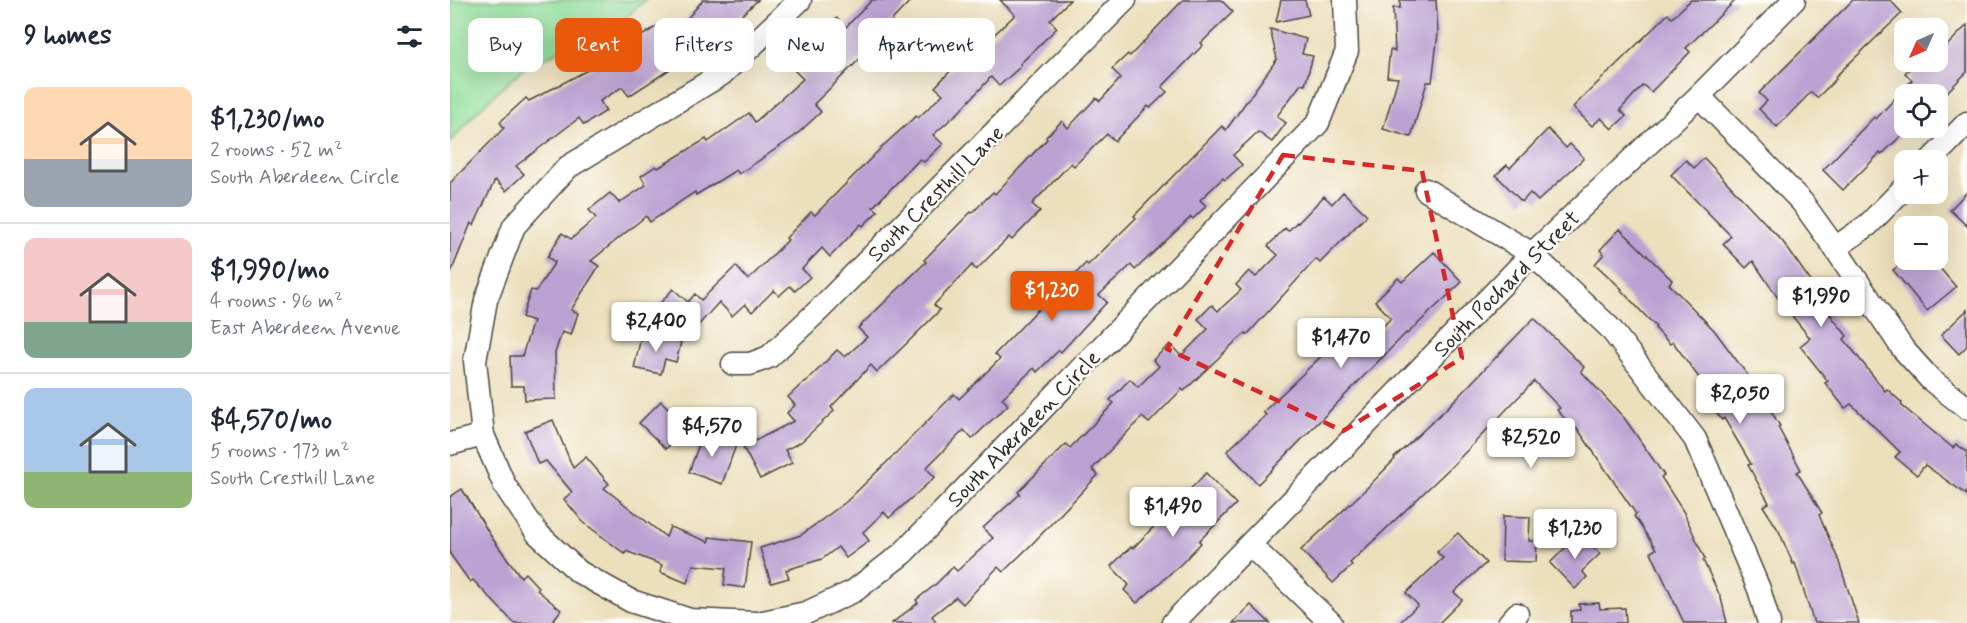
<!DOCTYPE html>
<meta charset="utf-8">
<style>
:root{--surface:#fff;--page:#f2f2f3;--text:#1f2937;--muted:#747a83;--line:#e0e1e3;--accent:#ea580c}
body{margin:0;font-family:Mynerve,sans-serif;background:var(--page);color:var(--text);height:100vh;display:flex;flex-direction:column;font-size:22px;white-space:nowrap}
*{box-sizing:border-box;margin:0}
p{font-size:20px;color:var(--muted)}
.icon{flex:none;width:33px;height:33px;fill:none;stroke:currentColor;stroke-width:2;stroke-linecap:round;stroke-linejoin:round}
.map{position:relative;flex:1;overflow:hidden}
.details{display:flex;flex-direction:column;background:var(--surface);width:450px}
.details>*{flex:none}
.top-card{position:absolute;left:18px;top:18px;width:570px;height:54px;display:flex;gap:12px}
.needle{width:39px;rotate:225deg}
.controls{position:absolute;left:1444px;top:18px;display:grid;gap:12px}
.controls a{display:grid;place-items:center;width:54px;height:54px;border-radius:12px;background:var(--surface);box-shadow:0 6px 24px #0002;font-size:30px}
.price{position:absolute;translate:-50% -51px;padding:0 14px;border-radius:6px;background:#fff;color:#222;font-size:20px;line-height:39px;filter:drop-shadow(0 2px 3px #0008)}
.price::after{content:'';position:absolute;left:50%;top:36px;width:18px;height:14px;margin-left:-9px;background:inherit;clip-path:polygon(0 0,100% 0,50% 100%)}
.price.on{background:var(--accent);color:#fff}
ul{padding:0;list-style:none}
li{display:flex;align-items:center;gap:18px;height:150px;padding:0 24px}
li+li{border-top:2px solid var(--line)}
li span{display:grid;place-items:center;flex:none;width:168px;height:120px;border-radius:12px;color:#555}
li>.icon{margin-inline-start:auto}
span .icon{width:72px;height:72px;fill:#fffc;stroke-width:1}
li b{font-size:26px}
h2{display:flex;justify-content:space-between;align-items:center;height:72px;padding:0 24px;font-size:26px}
.pill{padding:0 21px;border-radius:12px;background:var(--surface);box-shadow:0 6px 24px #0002;font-size:21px;line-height:54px}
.pill.on{background:var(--accent);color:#fff}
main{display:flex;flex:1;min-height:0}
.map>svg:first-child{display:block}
.green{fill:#93df9d;stroke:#5f8564;stroke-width:1.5}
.building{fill:#bca2d3}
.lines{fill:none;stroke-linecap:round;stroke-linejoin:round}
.minor-casing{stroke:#484641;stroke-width:25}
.minor{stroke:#fff;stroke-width:22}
.marked{fill:none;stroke:#d62828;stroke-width:4.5;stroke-dasharray:12 8;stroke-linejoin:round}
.labels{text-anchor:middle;stroke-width:5;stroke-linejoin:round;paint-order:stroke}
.street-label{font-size:22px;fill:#2b2b2b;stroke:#fdfcf7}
</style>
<main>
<section class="details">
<h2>9 homes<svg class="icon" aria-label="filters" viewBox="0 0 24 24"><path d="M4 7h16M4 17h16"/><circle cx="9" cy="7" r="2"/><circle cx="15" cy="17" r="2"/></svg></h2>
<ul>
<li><span style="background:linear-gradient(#ffd9b3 60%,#9aa5b1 0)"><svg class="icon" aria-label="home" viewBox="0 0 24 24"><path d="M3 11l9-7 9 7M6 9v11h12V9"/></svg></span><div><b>$1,230/mo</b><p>2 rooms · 52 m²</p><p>South Aberdeen Circle</p></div></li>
<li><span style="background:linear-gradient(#f6c9c9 70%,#7fa58c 0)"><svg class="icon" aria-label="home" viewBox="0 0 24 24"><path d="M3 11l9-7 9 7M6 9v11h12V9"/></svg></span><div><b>$1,990/mo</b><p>4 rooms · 96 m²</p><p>East Aberdeen Avenue</p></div></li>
<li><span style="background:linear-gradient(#a9c7e8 70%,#8fb573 0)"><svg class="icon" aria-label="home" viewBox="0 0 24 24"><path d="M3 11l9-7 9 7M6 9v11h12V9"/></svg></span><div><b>$4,570/mo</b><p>5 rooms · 173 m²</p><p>South Cresthill Lane</p></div></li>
</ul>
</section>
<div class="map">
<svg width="1517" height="623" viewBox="0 0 1517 623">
<rect width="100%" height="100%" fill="#fdfcf7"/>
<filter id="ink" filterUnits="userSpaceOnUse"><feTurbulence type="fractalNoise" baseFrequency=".0167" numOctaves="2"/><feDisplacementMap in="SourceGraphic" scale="12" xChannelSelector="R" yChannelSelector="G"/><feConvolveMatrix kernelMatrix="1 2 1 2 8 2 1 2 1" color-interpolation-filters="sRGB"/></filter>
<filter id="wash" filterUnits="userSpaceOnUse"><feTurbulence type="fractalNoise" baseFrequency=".008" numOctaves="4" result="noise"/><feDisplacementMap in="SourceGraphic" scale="24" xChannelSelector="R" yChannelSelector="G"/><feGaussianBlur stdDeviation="1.35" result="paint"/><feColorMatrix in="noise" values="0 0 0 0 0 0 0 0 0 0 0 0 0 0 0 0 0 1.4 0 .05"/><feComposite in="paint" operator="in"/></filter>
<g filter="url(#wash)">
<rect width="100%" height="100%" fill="#ecdfbc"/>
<!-- green -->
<polygon class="green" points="0,0 196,0 174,19 73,69 28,110 0,143"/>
<g id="blocks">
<!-- building -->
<g class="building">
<polygon points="253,0 308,0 267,38 262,34 247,47 245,44 220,62 222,68 179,96 172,87 150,101 156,111 134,125 129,118 66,166 74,174 56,191 45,180 24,225 21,223 0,275 0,183 54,128 50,122 76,98 79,101 153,62 150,56 169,45 172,49 213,22 223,35"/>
<polygon points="422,0 461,0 428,35 431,38 364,104 371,112 345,136 289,174 286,170 246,195 245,192 200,222 196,216 141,261 149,266 121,310 128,313 121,335 112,332 105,353 106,399 75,400 74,386 61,386 60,356 72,356 83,321 72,317 81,290 86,291 105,262 97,257 112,233 121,239 146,218 139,210 160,193 169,203 196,185 191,176 206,166 208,168 256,139 258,142 299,113 305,122 353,79 341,67 376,33 373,31 387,18 396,27"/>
<polygon points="550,0 620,0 600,20 607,28 570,64 571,66 549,86 541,77 510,111 483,135 493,144 474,162 470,159 423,207 428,211 413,226 411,224 380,257 372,248 352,269 360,277 345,291 340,286 329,296 324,290 302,312 295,304 282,316 269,302 237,338 205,309 223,289 238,302 245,294 251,300 286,266 298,280 338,240 336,238 361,212 365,215 434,145 466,116 468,118 493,94 485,87 511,60 514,63 565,15"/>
<polygon points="733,0 771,0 783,12 751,43 753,45 712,87 717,92 700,108 698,106 665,141 657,134 624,166 621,163 582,204 590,211 562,240 559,237 526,270 522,265 484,305 490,310 453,347 427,372 421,365 381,407 384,411 351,442 335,450 342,463 310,479 293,447 344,421 337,413 345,405 338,397 355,381 356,382 387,350 395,357 417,337 408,328 476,262 474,260 508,225 521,212 522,213 543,192 545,194 597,139 596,137 612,121 618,128 646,98 650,101 671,78 662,69 678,54 680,56"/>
<polygon points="831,0 855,0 859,15 826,22"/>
<polygon points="950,0 986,0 988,33 982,82 977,82 961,137 933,129 948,78 937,77 940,50 945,51 943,8 950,8"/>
<polygon points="1241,0 1286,0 1236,48 1240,52 1201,92 1193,85 1170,110 1176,116 1162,129 1151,118 1142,126 1123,107 1218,14 1222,18"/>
<polygon points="1403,0 1440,0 1452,13 1385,77 1386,79 1367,98 1361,92 1327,127 1309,109 1317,101 1309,93"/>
<polygon points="1517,25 1517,72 1495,94 1455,94 1455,132 1431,155 1430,153 1393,190 1373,170 1424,117 1426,119 1462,80 1455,73 1466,62 1488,62 1488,55"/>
<polygon points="820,29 856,39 852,54 863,56 855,85 851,84 827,116 836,123 822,142 808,132 783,155 792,165 775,180 773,178 750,200 756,206 743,219 741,217 685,270 681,265 649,295 657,302 611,352 609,350 587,372 584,368 552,398 558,405 544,418 522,439 514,430 476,468 485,477 439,518 434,512 413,532 419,541 396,558 388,547 372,559 336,570 339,578 321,583 310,548 351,535 396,502 437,462 504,394 509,399 550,359 545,354 603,294 605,295 636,263 638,265 686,218 684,216 772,126 776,130 827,59"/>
<polygon points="1098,129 1116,148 1120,144 1134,158 1088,201 1080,193 1072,202 1046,175 1057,165 1060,168"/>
<polygon points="1254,158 1333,242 1374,300 1371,303 1397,336 1394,339 1435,391 1437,389 1452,403 1451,405 1503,448 1506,444 1517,452 1517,495 1475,465 1467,475 1445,457 1450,452 1401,404 1395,408 1375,383 1378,381 1350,346 1360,338 1330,301 1303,261 1296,268 1273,244 1281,236 1221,175 1236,160 1244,168"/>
<polygon points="893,192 917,215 870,263 866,259 797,335 796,333 784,343 734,391 732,389 699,423 692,417 642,469 648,475 581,545 553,572 548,567 513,604 506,597 482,616 487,623 442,623 468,603 466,600 485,585 503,567 507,571 543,538 533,528 570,494 568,492 616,444 620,448 664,403 660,400 680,379 688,387 709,366 703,360 720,344 731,356 758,329 748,319 762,305 768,311 791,290 786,285 799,271 806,277 828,255 818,246 835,228 838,231 847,222 848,223 874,196 882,204"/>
<polygon points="1517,192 1517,226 1500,210"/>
<polygon points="1170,229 1222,280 1219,284 1264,330 1308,389 1330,426 1328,427 1351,470 1347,472 1372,513 1369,515 1388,559 1409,623 1364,623 1345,563 1343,564 1329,531 1313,506 1319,503 1298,465 1301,464 1274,418 1272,420 1249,390 1255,386 1223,342 1220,344 1205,328 1206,327 1171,290 1172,289 1145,264 1154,254 1150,250"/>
<polygon points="984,252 1012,282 957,334 956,333 808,484 777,451 816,415 813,412 885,343 903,322 921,339 941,318 925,301 948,278 952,282"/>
<polygon points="1457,260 1483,260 1506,287 1477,311 1443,270"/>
<polygon points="1517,310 1517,346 1509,354 1491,335"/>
<polygon points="1084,318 1134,367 1131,371 1175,419 1214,475 1211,477 1233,511 1255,559 1253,560 1271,598 1277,623 1234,623 1201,552 1206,549 1184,516 1186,514 1127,428 1125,430 1107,410 1110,408 1084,381 1003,465 900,563 902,565 883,583 851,550 917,488 945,459 944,458 999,406"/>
<polygon points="192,333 231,342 226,362 215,359 211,374 184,368"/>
<polygon points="211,401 224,414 229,409 242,421 216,449 189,423"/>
<polygon points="103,420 123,468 136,457 159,484 154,488 216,537 220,527 259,542 259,537 301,542 295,588 274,585 276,568 243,565 237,583 210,572 212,565 176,551 175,554 133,522 114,499 122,492 96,461 88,464 75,431"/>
<polygon points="253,433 286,445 272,484 239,472"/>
<polygon points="756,473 786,504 749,541 751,543 732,563 687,603 674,590 679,585 661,566 681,547 683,548"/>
<polygon points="12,489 42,538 71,577 75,573 89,588 87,590 111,610 101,623 64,623 23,580 20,582 0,554 0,497"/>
<polygon points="1053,516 1080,517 1079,541 1087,541 1086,562 1052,561"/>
<polygon points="1008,533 1036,563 1004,592 1012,600 989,623 949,623 968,605 956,593 993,558 987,552"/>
<polygon points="1130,533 1150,554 1132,571 1137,577 1125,589 1100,563"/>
<polygon points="1149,603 1150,609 1175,608 1176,623 1121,623 1121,611 1130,610 1129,604"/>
<polygon points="801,605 820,623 783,623"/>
</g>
</g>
</g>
<g filter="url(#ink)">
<use href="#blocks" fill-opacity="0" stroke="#484641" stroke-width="1.5"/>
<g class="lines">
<!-- minor casing -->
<g class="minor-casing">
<g id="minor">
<polyline points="1249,96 1352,202 1385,248 1453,349 1481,380 1517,408"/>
<polyline points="1481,160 1517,123"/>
<polyline points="976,190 1082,254 1160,328 1245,439 1309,589 1319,623"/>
<polyline points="1385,248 1418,225 1455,187"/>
<polyline points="283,364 300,364 319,357 370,309 675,0"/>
<polyline points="0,444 33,435"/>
<polyline points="800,545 881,623"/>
<polyline points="305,623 240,620 181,601 129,572 87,533 55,486 33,435 25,361 36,300 64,226 118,167 272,74 350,0"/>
<polyline points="308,623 356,613 404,591 453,553 868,123 897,51 895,0"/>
<polyline points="723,623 1082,254 1249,96 1344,0"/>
<polyline points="1059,623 1067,614"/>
</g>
</g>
<!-- minor -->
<use href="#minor" class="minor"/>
</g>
</g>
<!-- marked area -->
<path class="marked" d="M833,155L972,171L1012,358L893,431L717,349Z"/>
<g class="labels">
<!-- street labels -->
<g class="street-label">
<text transform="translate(485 193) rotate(-45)" y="8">South Cresthill Lane</text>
<text transform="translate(1056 283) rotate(-45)" y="8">South Pochard Street</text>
<text transform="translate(573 428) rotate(-46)" y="8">South Aberdeen Circle</text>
</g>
</g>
</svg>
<div class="controls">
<a><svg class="needle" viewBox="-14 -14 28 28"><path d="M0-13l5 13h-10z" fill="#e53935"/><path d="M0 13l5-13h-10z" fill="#747a83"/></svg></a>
<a><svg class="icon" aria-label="locate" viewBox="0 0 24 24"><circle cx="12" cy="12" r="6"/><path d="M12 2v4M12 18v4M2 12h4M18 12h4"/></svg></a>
<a>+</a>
<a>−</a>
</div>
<b class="price on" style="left:602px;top:322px">$1,230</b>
<b class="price" style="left:1371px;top:328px">$1,990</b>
<b class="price" style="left:206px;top:353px">$2,400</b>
<b class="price" style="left:891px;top:369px">$1,470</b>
<b class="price" style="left:1290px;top:425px">$2,050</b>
<b class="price" style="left:262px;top:458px">$4,570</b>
<b class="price" style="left:1081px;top:469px">$2,520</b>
<b class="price" style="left:723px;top:538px">$1,490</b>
<b class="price" style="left:1125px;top:560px">$1,230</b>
<div class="top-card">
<a class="pill">Buy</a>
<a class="pill on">Rent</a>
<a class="pill">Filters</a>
<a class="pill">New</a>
<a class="pill">Apartment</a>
</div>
</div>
</main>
